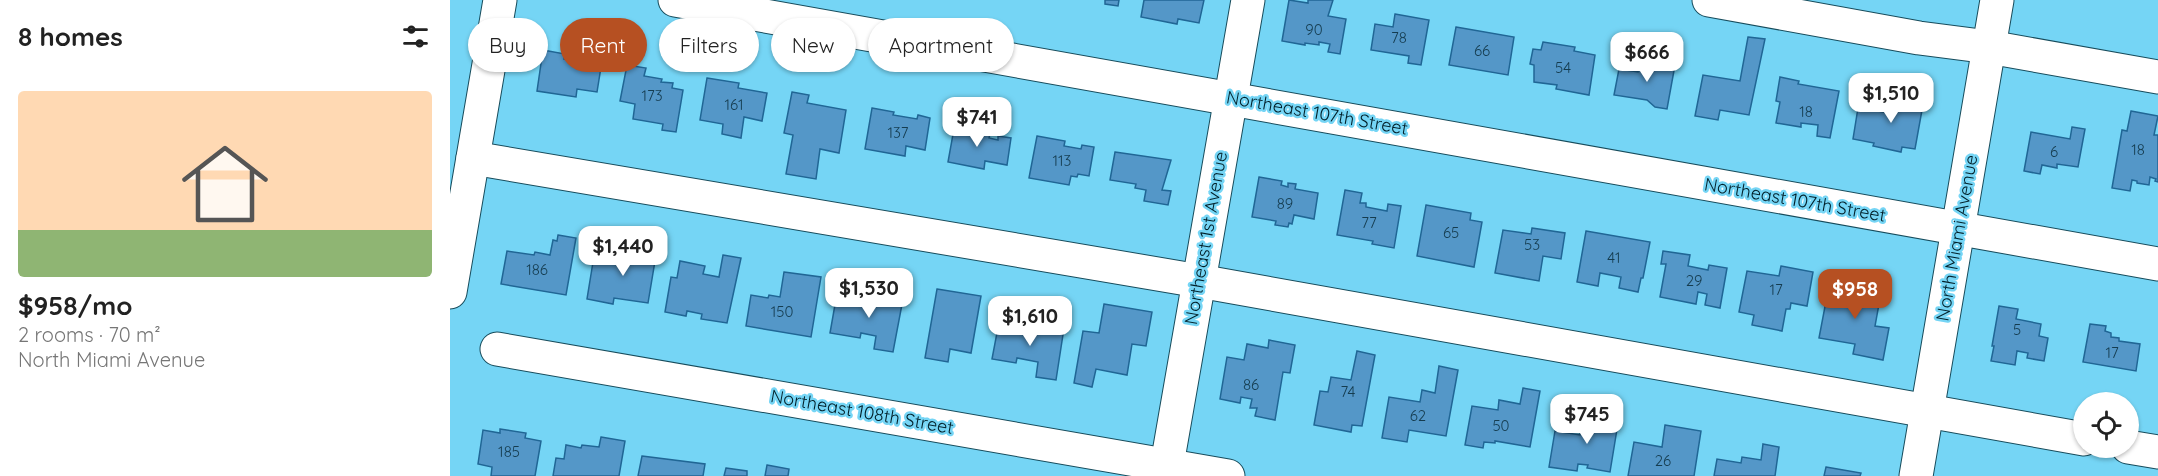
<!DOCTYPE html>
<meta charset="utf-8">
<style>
:root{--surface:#fff;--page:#f2f2f2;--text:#222;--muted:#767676;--accent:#b65022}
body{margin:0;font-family:Quicksand,sans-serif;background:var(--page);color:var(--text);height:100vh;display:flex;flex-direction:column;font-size:22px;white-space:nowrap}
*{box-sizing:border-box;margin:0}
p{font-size:20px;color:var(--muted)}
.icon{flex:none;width:33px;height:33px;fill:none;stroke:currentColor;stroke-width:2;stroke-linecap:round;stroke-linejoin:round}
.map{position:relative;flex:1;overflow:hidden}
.details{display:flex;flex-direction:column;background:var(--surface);width:450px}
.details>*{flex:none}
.guide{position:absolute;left:18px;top:18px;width:570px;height:54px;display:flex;gap:12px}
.buttons{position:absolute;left:1623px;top:392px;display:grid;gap:12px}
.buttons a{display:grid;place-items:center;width:66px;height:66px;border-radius:50%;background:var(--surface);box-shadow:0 2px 4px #0004;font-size:30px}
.price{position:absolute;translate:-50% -51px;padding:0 14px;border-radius:12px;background:#fff;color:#222;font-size:20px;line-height:39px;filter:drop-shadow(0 2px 3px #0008)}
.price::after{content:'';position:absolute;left:50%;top:36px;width:18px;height:14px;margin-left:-9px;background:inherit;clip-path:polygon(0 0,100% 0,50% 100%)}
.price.active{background:var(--accent);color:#fff}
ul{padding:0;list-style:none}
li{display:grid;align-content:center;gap:12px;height:318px;padding:0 18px}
li span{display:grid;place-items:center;height:186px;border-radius:6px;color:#555}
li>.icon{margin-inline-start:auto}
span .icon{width:108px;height:108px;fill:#fffc;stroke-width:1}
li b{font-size:26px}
h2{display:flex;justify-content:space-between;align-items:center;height:72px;padding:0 18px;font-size:26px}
.tag{padding:0 21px;border-radius:27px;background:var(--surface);box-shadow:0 2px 4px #0004;font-size:21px;line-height:54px}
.tag.active{background:var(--accent);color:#fff}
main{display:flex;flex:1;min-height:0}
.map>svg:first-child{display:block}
.building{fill:#5497c8;stroke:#206695;stroke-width:1.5}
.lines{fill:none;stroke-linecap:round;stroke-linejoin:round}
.minor-casing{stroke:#174c5c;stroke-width:35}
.major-casing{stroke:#174c5c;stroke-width:35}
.minor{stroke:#fff;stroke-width:33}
.major{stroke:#fff;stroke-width:33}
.labels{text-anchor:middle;stroke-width:5;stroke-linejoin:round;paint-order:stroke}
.number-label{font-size:15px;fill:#153c4f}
.street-label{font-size:18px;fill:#001e27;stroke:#75d5f5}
</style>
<main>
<section class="details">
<h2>8 homes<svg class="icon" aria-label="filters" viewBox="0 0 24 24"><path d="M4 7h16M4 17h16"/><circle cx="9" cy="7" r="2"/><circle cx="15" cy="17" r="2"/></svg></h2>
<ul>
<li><span style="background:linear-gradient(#ffd9b3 75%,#8fb573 0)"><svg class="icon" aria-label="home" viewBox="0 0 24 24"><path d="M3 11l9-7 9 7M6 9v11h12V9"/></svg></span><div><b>$958/mo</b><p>2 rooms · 70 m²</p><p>North Miami Avenue</p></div></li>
</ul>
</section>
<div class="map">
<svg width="1708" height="476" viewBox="0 0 1708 476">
<rect width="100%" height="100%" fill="#75d5f5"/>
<!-- building -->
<g class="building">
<polygon points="655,0 669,0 668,6 655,4"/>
<polygon points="694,0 754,0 749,23 728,19 727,24 691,17"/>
<polygon points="839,0 858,3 858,0 883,0 878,16 896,19 890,54 878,52 880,44 869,42 869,45 855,43 855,45 832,41"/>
<polygon points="945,14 979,20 971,65 958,63 959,56 921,50 925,24 943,27"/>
<polygon points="1006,27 1064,37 1058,75 999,65"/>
<polygon points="1298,37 1315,39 1299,115 1270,110 1268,120 1245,116 1253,75 1290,81"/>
<polygon points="1093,42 1125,47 1124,51 1145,55 1139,95 1106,89 1107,85 1084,82 1084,65 1080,64 1083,49 1091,50"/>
<polygon points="93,50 115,54 114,59 128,61 128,63 151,67 147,92 127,89 126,97 87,91"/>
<polygon points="1190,59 1225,65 1217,109 1205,107 1197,100 1164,95 1169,69 1188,72"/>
<polygon points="177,65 196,68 194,76 212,79 211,82 223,83 222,88 233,90 226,132 212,130 213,124 183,119 185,104 170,101"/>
<polygon points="1330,77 1349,81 1348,84 1389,91 1380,138 1367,136 1368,125 1351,123 1351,127 1326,123 1330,102 1326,101"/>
<polygon points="257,78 289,83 288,88 317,93 312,121 294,117 291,138 272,134 273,124 250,120"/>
<polygon points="342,92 359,95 357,103 396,110 389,153 370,149 366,179 336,174 343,135 334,133"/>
<polygon points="1453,95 1474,99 1465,149 1452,147 1451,152 1423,146 1424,143 1403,139 1408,108 1433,112 1436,97 1452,100"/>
<polygon points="422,108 444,112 443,115 467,119 468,115 480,118 475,150 456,146 455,156 415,149"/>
<polygon points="1681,111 1708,116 1704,135 1708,135 1708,182 1705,181 1706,179 1700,177 1699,185 1687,183 1687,181 1682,180 1680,191 1662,188 1672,130 1677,131"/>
<polygon points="505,123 523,126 522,131 540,134 539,138 548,140 548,136 561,138 557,165 535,161 534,169 498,162"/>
<polygon points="1622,127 1635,129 1628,167 1607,164 1607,168 1592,165 1590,174 1574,171 1581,132 1620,139"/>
<polygon points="587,136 615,141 614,146 631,149 632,145 644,147 639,176 628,174 627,177 621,176 619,185 579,178"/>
<polygon points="665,152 721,160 712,190 721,191 718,205 694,201 696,190 685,188 686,184 660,180"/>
<polygon points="809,177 832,181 831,185 838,187 838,183 846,184 845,189 868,193 864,219 844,215 842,224 839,223 838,227 825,225 826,221 802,217"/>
<polygon points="895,190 912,193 910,203 916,203 916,207 937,211 938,204 951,206 944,248 922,244 923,241 887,235"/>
<polygon points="976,205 1021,213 1020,220 1032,222 1024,267 967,256"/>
<polygon points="1082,228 1115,233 1111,259 1093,256 1089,281 1045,273 1053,230 1081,234"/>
<polygon points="1136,231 1200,242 1193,278 1191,278 1188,292 1169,288 1171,277 1150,273 1148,286 1127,282"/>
<polygon points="108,235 126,238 116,295 51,284 57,251 84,255 85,252 100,255 103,240 107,241"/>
<polygon points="187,246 207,249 198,303 164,298 163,304 137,299 144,256 169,259 170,255 185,257"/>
<polygon points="1213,251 1240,255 1238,266 1258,270 1259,265 1277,268 1270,308 1255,305 1257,294 1248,292 1246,304 1210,297 1216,264 1211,264"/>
<polygon points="273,255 291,258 277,323 251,319 252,314 237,311 236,316 215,312 221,277 227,278 230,261 255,266 253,274 269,277"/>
<polygon points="1331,266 1363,272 1357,306 1341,303 1340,309 1336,309 1332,331 1302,325 1304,315 1289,312 1297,271 1329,276"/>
<polygon points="334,272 371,277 361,337 296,326 301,295 318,298 319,295 330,297"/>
<polygon points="1383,282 1431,293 1425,326 1439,328 1433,360 1403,354 1405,344 1369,338 1377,296 1381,296"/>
<polygon points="487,289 531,296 521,353 500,349 498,362 475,358"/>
<polygon points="414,291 453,299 443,352 424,349 426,336 411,333 410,338 380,333 386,299 411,304"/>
<polygon points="654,304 702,312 696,346 682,344 677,375 646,369 642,387 624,383 633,331 649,333"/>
<polygon points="1549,306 1568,309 1566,319 1591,324 1589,336 1598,338 1594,361 1577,358 1578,353 1567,351 1565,365 1541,361 1544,346 1542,346"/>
<polygon points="549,322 596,330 597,325 614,328 606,380 586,377 588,362 567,358 566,363 542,359"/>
<polygon points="1640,324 1656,326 1655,331 1661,333 1661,337 1669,338 1669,341 1690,344 1686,371 1633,362"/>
<polygon points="819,340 845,345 840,373 833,372 825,420 805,416 807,408 800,408 802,399 791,397 790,403 770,399 777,357 794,360 797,344 818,348"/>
<polygon points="907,351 925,355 912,426 902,425 901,432 864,425 870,391 878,392 881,377 901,380"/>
<polygon points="989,366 1008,370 996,436 959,430 957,442 932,438 939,397 970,402 972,390 985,393"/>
<polygon points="1073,388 1090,391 1080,447 1045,441 1045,443 1034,442 1033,448 1015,445 1022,406 1048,410 1049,400 1070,404"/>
<polygon points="1133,414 1152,417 1153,414 1169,417 1160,472 1137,468 1138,465 1128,464 1127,471 1099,467 1105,431 1130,435"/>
<polygon points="1215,425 1251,431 1244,476 1178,476 1184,442 1212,447"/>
<polygon points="50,429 76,433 75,438 91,441 85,476 41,476 42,467 28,464 33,430 50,433"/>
<polygon points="151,437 175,441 169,476 103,476 106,458 114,459 116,445 131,448 132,445 149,447"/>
<polygon points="1313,444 1329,447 1325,476 1264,476 1267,459 1291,463 1292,457 1311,460"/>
<polygon points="192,456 255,464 253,476 188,476"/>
<polygon points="317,465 339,469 338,476 315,476"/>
<polygon points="1376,467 1411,473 1410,476 1374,476"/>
<polygon points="276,468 297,471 297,476 274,476"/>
</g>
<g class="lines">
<!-- minor casing -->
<g class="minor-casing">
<g id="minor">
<polyline points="225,0 1708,264"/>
<polyline points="1259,0 1469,38 1539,47 1708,77"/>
<polyline points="23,158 749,281 1634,439"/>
<polyline points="47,349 778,476"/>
<polyline points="1678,447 1708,452"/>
<polyline points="715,476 798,0"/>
<polyline points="1466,476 1547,0"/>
</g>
</g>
<!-- major casing -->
<g class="major-casing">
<polyline id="major" points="0,292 50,0"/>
</g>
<!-- minor -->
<use href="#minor" class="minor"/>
<!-- major -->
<use href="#major" class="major"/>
</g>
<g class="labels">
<!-- number labels -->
<g class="number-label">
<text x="864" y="35">90</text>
<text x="949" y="43">78</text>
<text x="1032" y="56">66</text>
<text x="1113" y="73">54</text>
<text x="202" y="101">173</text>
<text x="284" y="110">161</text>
<text x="1356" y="117">18</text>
<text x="448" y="138">137</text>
<text x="1688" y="155">18</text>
<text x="1604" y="157">6</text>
<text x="612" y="166">113</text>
<text x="835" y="209">89</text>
<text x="919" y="228">77</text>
<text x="1001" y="238">65</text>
<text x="1082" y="250">53</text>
<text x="1164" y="263">41</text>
<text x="87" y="275">186</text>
<text x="1244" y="286">29</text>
<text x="1326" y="295">17</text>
<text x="332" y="317">150</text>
<text x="1567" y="335">5</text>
<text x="1662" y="358">17</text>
<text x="801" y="390">86</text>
<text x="898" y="397">74</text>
<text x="968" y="421">62</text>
<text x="1051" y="431">50</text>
<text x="59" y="457">185</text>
<text x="1213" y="466">26</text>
</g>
<!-- street labels -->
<g class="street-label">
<text transform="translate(867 113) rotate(10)" y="6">Northeast 107th Street</text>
<text transform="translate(1345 200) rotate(10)" y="6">Northeast 107th Street</text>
<text transform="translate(756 238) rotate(-80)" y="6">Northeast 1st Avenue</text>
<text transform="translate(1507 238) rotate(-80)" y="6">North Miami Avenue</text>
<text transform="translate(412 412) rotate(10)" y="6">Northeast 108th Street</text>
</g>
</g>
</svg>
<div class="buttons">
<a><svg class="icon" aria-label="locate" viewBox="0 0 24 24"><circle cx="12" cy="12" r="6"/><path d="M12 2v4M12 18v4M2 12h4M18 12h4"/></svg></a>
</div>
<b class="price" style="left:1197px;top:83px">$666</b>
<b class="price" style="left:1441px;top:124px">$1,510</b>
<b class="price" style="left:527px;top:148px">$741</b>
<b class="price" style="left:173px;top:277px">$1,440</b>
<b class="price" style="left:419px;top:319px">$1,530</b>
<b class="price active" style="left:1405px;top:320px">$958</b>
<b class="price" style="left:580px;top:347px">$1,610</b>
<b class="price" style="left:1137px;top:445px">$745</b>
<div class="guide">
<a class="tag">Buy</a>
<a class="tag active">Rent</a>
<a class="tag">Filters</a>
<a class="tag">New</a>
<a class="tag">Apartment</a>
</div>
</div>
</main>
